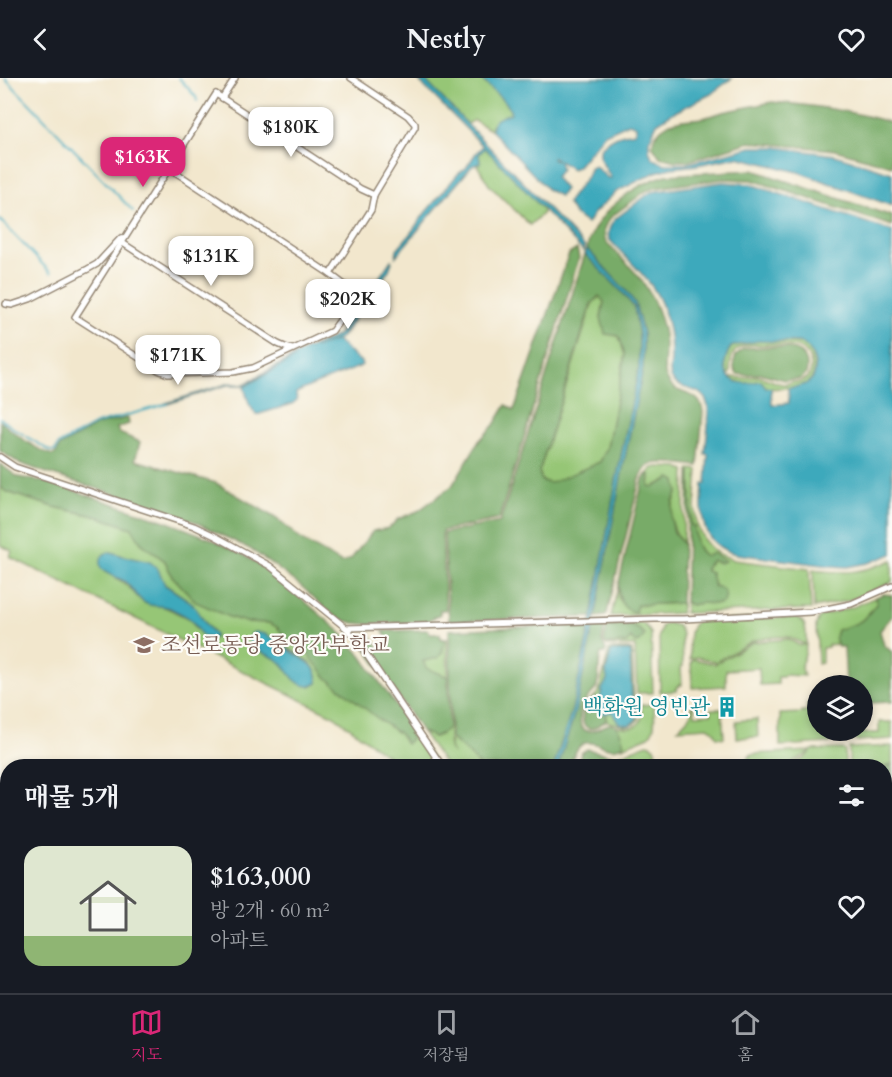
<!DOCTYPE html>
<html lang="ko">
<meta charset="utf-8">
<style>
:root{--surface:#171b24;--page:#242831;--text:#f1f3f6;--muted:#9ea1a6;--line:#363941;--accent:#db2777}
body{margin:0;font-family:Cardo,"Noto Serif KR",serif;background:var(--page);color:var(--text);height:100vh;display:flex;flex-direction:column;font-size:22px;white-space:nowrap}
*{box-sizing:border-box;margin:0}
p{font-size:20px;color:var(--muted)}
.icon{flex:none;width:33px;height:33px;fill:none;stroke:currentColor;stroke-width:2;stroke-linecap:round;stroke-linejoin:round}
.map{position:relative;flex:1;overflow:hidden}
.side{position:absolute;left:0px;top:681px;width:892px;height:234px;display:flex;flex-direction:column;background:var(--surface);border-radius:24px 24px 0 0;box-shadow:0 3px 9px #0003}
.side>*{flex:none}
.controls{position:absolute;left:807px;top:597px;display:grid;gap:12px}
.controls a{display:grid;place-items:center;width:66px;height:66px;border-radius:50%;background:var(--surface);box-shadow:0 3px 9px #0003;font-size:30px}
.price{position:absolute;translate:-50% -51px;padding:0 14px;border-radius:12px;background:#fff;color:#222;font-size:20px;line-height:39px;filter:drop-shadow(0 2px 3px #0008)}
.price::after{content:'';position:absolute;left:50%;top:36px;width:18px;height:14px;margin-left:-9px;background:inherit;clip-path:polygon(0 0,100% 0,50% 100%)}
.price.on{background:var(--accent);color:#fff}
ul{padding:0;list-style:none}
li{display:flex;align-items:center;gap:18px;height:150px;padding:0 24px}
li span{display:grid;place-items:center;flex:none;width:168px;height:120px;border-radius:18px;color:#555}
li>.icon{margin-inline-start:auto}
span .icon{width:72px;height:72px;fill:#fffc;stroke-width:1}
li b{font-size:26px}
h2{display:flex;justify-content:space-between;align-items:center;height:72px;padding:0 24px;font-size:26px}
header{display:flex;justify-content:space-between;align-items:center;height:78px;padding:0 24px;background:var(--surface);font-size:27px;font-weight:700}
.tab-bar{display:flex;justify-content:space-around;align-items:center;height:84px;border-top:2px solid var(--line);background:var(--surface);font-size:16px;color:var(--muted)}
.tab-bar a{display:grid;justify-items:center;gap:3px}
.tab-bar .on{color:var(--accent)}
.map>svg:first-child{display:block}
.green{fill:#96c676;stroke:#68784a;stroke-width:1.5;fill-rule:evenodd}
.forest{fill:#78ab67;stroke:#5a6a42;stroke-width:1.5;fill-rule:evenodd}
.water{fill:#3da9bc;stroke:#3c6a6d;stroke-width:1.5;fill-rule:evenodd}
.lines{fill:none;stroke-linecap:round;stroke-linejoin:round}
.stream{stroke:#3da9bc;stroke-width:2}
.pedestrian-casing{stroke:#968876;stroke-width:8}
.minor-casing{stroke:#968876;stroke-width:8}
.pedestrian{stroke:#fff;stroke-width:4.5}
.minor{stroke:#fff;stroke-width:5}
.labels{text-anchor:middle;stroke-width:4.5;stroke-linejoin:round;paint-order:stroke}
.education-label{font-size:21px;fill:#785e54;stroke:#fdfcf7;text-anchor:start}
.culture-label{font-size:21px;fill:#0d838f;stroke:#fdfcf7;text-anchor:end}
</style>
<header><svg class="icon" aria-label="back" viewBox="0 0 24 24"><path d="M15 5l-7 7 7 7"/></svg>Nestly<svg class="icon" aria-label="heart" viewBox="0 0 24 24"><path d="M12 20l-8-8c-3-5 5-10 8-4 3-6 11-1 8 4z"/></svg></header>
<div class="map">
<svg width="892" height="915" viewBox="0 0 892 915">
<rect width="100%" height="100%" fill="#fdfcf7"/>
<filter id="ink" filterUnits="userSpaceOnUse"><feTurbulence type="fractalNoise" baseFrequency=".0167" numOctaves="2"/><feDisplacementMap in="SourceGraphic" scale="12" xChannelSelector="R" yChannelSelector="G"/><feConvolveMatrix kernelMatrix="1 2 1 2 8 2 1 2 1" color-interpolation-filters="sRGB"/></filter>
<filter id="wash" filterUnits="userSpaceOnUse"><feTurbulence type="fractalNoise" baseFrequency=".008" numOctaves="4" result="noise"/><feDisplacementMap in="SourceGraphic" scale="24" xChannelSelector="R" yChannelSelector="G"/><feGaussianBlur stdDeviation="1.35" result="paint"/><feColorMatrix in="noise" values="0 0 0 0 0 0 0 0 0 0 0 0 0 0 0 0 0 1.4 0 .05"/><feComposite in="paint" operator="in"/></filter>
<g filter="url(#wash)">
<rect width="100%" height="100%" fill="#f2e7cd"/>
<!-- green -->
<g class="green">
<polygon points="423,0 466,0 471,4 480,0 507,26 511,35 491,47 492,53 474,42 467,46"/>
<polygon points="485,69 542,130 543,135 530,147 489,107 477,87 480,85 479,75"/>
<polygon points="600,218 604,224 601,240 613,257 619,258 625,277 607,370 600,384 551,406 542,403 539,394 592,226"/>
<path d="M758,263L803,265C810,270 812,276 814,285C817,307 801,309 783,310C779,310 773,311 769,310C765,309 761,305 757,303C748,307 737,305 729,300C734,298 737,300 743,300C748,300 752,298 757,298C766,299 774,305 783,306C789,306 787,305 793,304C795,304 800,304 802,303C815,298 813,279 803,272C794,266 748,265 739,270C730,275 730,287 730,295L727,297C724,288 725,278 731,269L737,267Z"/>
<path d="M658,389L680,390L685,393L683,466C669,447 668,435 678,414L670,400L654,409L649,408L650,397H646L653,390Z"/>
<polygon points="690,391 698,392 695,429 697,447 704,462 710,469 717,475 734,482 809,491 811,531 685,535 685,524 691,527 701,525 718,526 719,509 714,508 711,496 706,493 706,490 712,482 702,476 694,461 695,456 691,447 691,395 689,394"/>
<path d="M0,409L7,414L54,429L96,438L132,450L141,465L165,483L172,498L229,539L246,544L269,545L278,549L285,559L290,564L307,575L381,643L400,656L406,665L416,656L438,688H401L334,638L10,479L12,473L0,467ZM111,474L123,478L191,524C199,533 203,545 212,553L196,551C192,540 185,539 175,534C169,531 164,528 157,527C152,527 148,527 143,524C132,515 129,505 115,500ZM255,554C265,555 304,578 311,586C316,592 318,598 317,605L311,608L293,600L290,595L279,582L253,570L252,555Z"/>
<path d="M892,482V504L850,522L814,530L813,492C845,496 862,495 892,482Z"/>
<polygon points="618,508 619,521 637,527 681,525 681,535 611,538"/>
<path d="M876,519L877,525C862,545 861,545 837,552L835,559L838,566L828,567V569L822,570V585L818,586L816,547L818,541L821,538L853,529Z"/>
<path d="M795,539C808,543 806,555 806,566C798,565 794,560 787,559C779,558 761,560 752,563L716,584L697,579L690,581C690,568 686,552 697,543Z"/>
<polygon points="640,545 645,547 651,555 653,615 637,615 635,568 608,568 606,566 626,565 630,548 607,549 608,546"/>
<polygon points="668,545 678,548 682,556 683,588 681,589 682,607 679,607 679,609 677,609 677,613 660,614 659,557 662,548"/>
<polygon points="445,561 447,561 448,599 426,590 422,583 429,582 442,575"/>
<polygon points="788,561 799,567 806,567 805,576 801,587 804,598 784,597 783,599 778,599 778,606 760,607 759,590 726,592 726,608 692,610 691,584 694,581 715,586 753,564"/>
<polygon points="612,571 627,571 632,572 634,624 639,630 638,642 633,646 625,648 606,643 606,636 612,633 615,640 629,647 635,643 632,625 630,573 611,574 606,593 607,602 602,611 598,630 595,627 597,621 595,618 599,613 609,573"/>
<path d="M654,626C654,637 657,650 649,658L620,670L623,668L616,648C633,652 647,648 640,627Z"/>
<polygon points="692,627 694,627 695,637 711,636 711,631 722,631 724,660 717,659 713,652 708,649 678,651 691,637"/>
<polygon points="807,627 815,627 818,652 836,653 836,660 829,665 780,668 780,636 802,635 802,633 807,633"/>
<polygon points="757,641 758,659 737,660 736,643"/>
<polygon points="879,644 892,644 892,661 857,663 852,661 851,655 879,655"/>
<path d="M449,649V670L453,676L450,670L451,660C461,670 472,676 479,688H446L422,654L434,659L441,656Z"/>
<polygon points="647,666 652,667 655,670 656,688 622,688 619,677"/>
<polygon points="892,668 892,686 885,689 849,688 849,670"/>
<polygon points="842,671 845,673 845,688 789,688 805,680 812,672"/>
<path d="M810,673C804,680 793,681 788,688H746V682L752,676Z"/>
<polygon points="653,908 750,908 749,915 650,915"/>
</g>
<!-- forest -->
<g class="forest">
<path d="M772,24C812,27 853,33 892,45V88L835,72L750,64L689,83H675L660,79L652,67L655,58L661,51L670,45L682,42L703,40L723,34Z"/>
<path d="M753,92L892,138V148L752,102L723,101L655,110L646,113L611,139L606,146L604,152L605,162C613,173 624,182 633,192C647,207 656,225 661,244C664,253 665,262 665,272C665,282 662,294 668,303C677,320 700,310 703,334L698,388C686,387 659,381 648,388C644,392 642,396 640,401L607,535L605,538L595,539L621,399L643,290V256L635,225L627,214L587,171C593,136 634,106 666,97Z"/>
<path d="M577,171L579,180L499,441L442,453L446,532H440V536L426,544L367,546L354,545L340,541L332,536L301,508L273,487L250,471L196,444L134,422L53,397L19,385L0,373V343C14,355 35,372 53,377L57,374L60,368L97,347L107,344L128,340L129,346L117,350L119,355L140,364L135,382L216,405L264,433L277,441L303,463L342,485L351,481L373,453L389,450L398,441L418,433L452,408L479,363L494,347L506,327L514,332L569,176Z"/>
<path d="M585,176L623,215L634,229L639,256V290L617,398L592,539L449,543L444,455L500,444ZM599,218L604,224L601,240L605,256L619,258L625,277L607,370L600,384L551,405L542,403L539,394L591,226Z"/>
<path d="M749,270C768,269 815,263 806,296L800,301L785,302L763,296H754L745,297L737,296L734,291V284L736,277L743,271Z"/>
<polygon points="0,386 18,399 50,405 69,411 165,443 209,460 242,476 261,488 292,512 338,552 359,575 416,656 406,666 400,656 381,643 327,600 307,575 290,564 285,559 277,549 269,545 246,544 229,539 196,524 172,498 165,483 141,465 132,450 96,438 54,429 7,414 0,409"/>
<path d="M689,394H691V447L694,448C695,459 695,472 706,478L713,475L725,483L720,485L712,482L706,490V493L711,495L714,508C723,510 728,514 724,524L718,526L701,525L691,527L685,524Z"/>
<path d="M650,396L649,408L654,409L671,400L676,403L678,414L673,424L671,441L674,454L683,466L681,525L637,527L635,534C621,532 619,520 618,508L643,402L646,397Z"/>
<path d="M883,516L892,517V538L880,553L884,567L892,574V624L870,625V620L863,621L862,608L846,607L844,569H838L835,559L837,552C861,545 862,545 877,525L876,519Z"/>
<path d="M594,545H605L602,563L606,572L605,575H601C598,586 600,596 597,607C596,612 593,615 589,618C580,628 579,637 581,649C594,664 609,634 619,652C621,656 623,662 624,666C605,684 584,640 570,688H558L575,634Z"/>
<path d="M590,546L572,632L554,688H479C472,676 461,670 451,660L449,552Z"/>
<polygon points="630,548 637,550 645,556 640,564 635,565 631,560 626,565 606,566 604,563 607,549"/>
<path d="M428,552L430,556H440L441,561H445L442,575L438,580L423,583L426,590L448,599L449,649L441,656L434,659L422,654L370,577C365,569 361,561 369,554C371,561 376,564 379,570L385,571L386,558L383,553Z"/>
<path d="M595,618L597,621L595,627L599,632L606,636V643L594,650L589,651L584,647C580,634 585,626 595,618Z"/>
<polygon points="587,671 614,678 617,688 577,688 581,675"/>
<polygon points="892,686 892,915 816,915 806,908 885,908 885,689"/>
</g>
<!-- water -->
<g class="water">
<polygon points="416,0 423,0 584,168 583,173 485,70 479,76 480,85 472,88 396,178 397,171 410,156 425,135 458,96 466,90 476,75 483,68"/>
<path d="M480,0H732L711,16L671,36L657,45L649,63V71L652,80L665,86H686L751,69H775L835,77L892,95V128L798,94L737,79L697,87L671,90L656,94L616,114L594,135L587,146L575,137L567,125L587,98L591,89L595,88L608,100H611L600,81V71C611,59 620,56 635,54L636,48L629,45L605,56L577,89L572,91L553,79L552,81L559,83L561,91L555,99L565,111L560,118L548,112L492,53C491,40 502,39 511,35L507,26Z"/>
<path d="M723,104L750,106L892,153V476L868,485L847,489L830,488L736,476C699,466 701,437 703,406H706L708,376H705C706,363 710,341 708,329C704,305 678,316 671,299C669,293 671,286 671,280C671,271 671,262 669,252C661,206 638,194 609,161C607,153 610,147 615,141L651,114ZM758,263L798,264C812,267 821,291 811,302C805,308 796,309 788,310L789,325L772,327L771,310L766,309L761,303C756,303 752,305 746,305C724,305 720,286 731,269L737,267Z"/>
<polygon points="587,171 627,214 635,225 643,256 643,290 621,399 594,545 575,634 558,688 554,688 572,632 592,539 617,398 639,290 639,256 634,229 623,215 585,176"/>
<path d="M391,182L392,184L389,192L343,257L339,261L314,270L335,263H337L361,284L362,287L359,289C338,298 317,304 296,315L297,322L292,326L256,337L249,326L244,309L295,280L245,307H227L165,327L164,326L166,325L230,305L242,307L246,305L305,272L336,258L344,250L357,228L371,208L375,206Z"/>
<path d="M111,474L123,478L150,484L158,491L165,507L191,524L199,535L207,548L215,557L214,560C197,561 200,550 190,541C185,537 176,533 170,530C162,527 154,529 147,526C136,521 133,509 124,503C113,497 90,493 104,476Z"/>
<path d="M255,554L265,556L308,584C314,589 319,597 317,605C312,608 309,609 303,607C292,604 288,590 279,583C269,575 253,575 249,561L252,555Z"/>
<path d="M613,573H630L632,625C639,633 640,642 629,647L619,645L612,634L604,636L598,630L602,611L607,602L606,593L611,574Z"/>
</g>
<g class="lines">
<!-- stream -->
<g class="stream">
<polyline points="5,0 133,133"/>
<polyline points="179,0 196,19 197,23"/>
<polyline points="0,142 51,195"/>
<polyline points="0,340 13,350 50,373 55,373 58,367 96,346 167,326"/>
</g>
</g>
</g>
<g filter="url(#ink)">
<g class="lines">
<!-- pedestrian casing -->
<g class="pedestrian-casing">
<g id="pedestrian">
<polyline points="407,908 410,913 413,915"/>
<polyline points="434,908 442,911 444,915"/>
</g>
</g>
<!-- minor casing -->
<g class="minor-casing">
<g id="minor">
<polyline points="222,20 235,0"/>
<polyline points="169,90 330,196 350,211 355,218 348,231 332,253 253,290 233,294 168,296 158,292 75,239 216,16 361,111 374,117"/>
<polyline points="121,164 278,266 285,269 292,271"/>
<polyline points="330,196 371,132 374,117 415,49 415,46 408,38 351,0"/>
<polyline points="6,226 12,227 30,221 88,191 97,186 121,160"/>
<polyline points="0,379 15,389 194,448 215,458 270,488 346,550 358,564 442,688"/>
<polyline points="346,550 655,541 684,541 811,534 851,526 892,508"/>
<polyline points="0,755 8,763"/>
<polyline points="0,803 8,811"/>
<polyline points="0,890 8,890"/>
<polyline points="56,908 73,915"/>
<polyline points="106,908 114,915"/>
<polyline points="155,908 165,915"/>
<polyline points="525,908 540,915"/>
<polyline points="513,915 517,908"/>
<polyline points="753,915 755,908"/>
</g>
</g>
<!-- pedestrian -->
<use href="#pedestrian" class="pedestrian"/>
<!-- minor -->
<use href="#minor" class="minor"/>
</g>
</g>
<!-- icons -->
<defs>
<g id="university-bare" transform="scale(1.62)"><path d="M0-5L7-2L0 1L-7-2ZM-4 1L0 2.5L4 1V4Q0 6-4 4Z" fill="#8d6e63" stroke="#fdfcf7" stroke-width="2.5" paint-order="stroke"/></g>
<g id="building-bare" transform="scale(1.62)"><path d="M-4-6H4V6H1V3H-1V6H-4ZM-2.5-4.3h1.7v1.8h-1.7ZM.8-4.3h1.7v1.8H.8ZM-2.5-1h1.7V.8h-1.7ZM.8-1h1.7V.8H.8Z" fill="#0f9aa8" stroke="#fdfcf7" stroke-width="2.5" paint-order="stroke"/></g>
</defs>
<g fill-rule="evenodd">
<use href="#university-bare" x="144" y="567"/>
<use href="#building-bare" x="727" y="629"/>
</g>
<g class="labels">
<!-- education labels -->
<g class="education-label">
<text x="161" y="574">조선로동당 중앙간부학교</text>
</g>
<!-- culture labels -->
<g class="culture-label">
<text x="710" y="636">백화원 영빈관</text>
</g>
</g>
</svg>
<div class="controls">
<a><svg class="icon" aria-label="layers" viewBox="0 0 24 24"><path d="M12 4l9 5-9 5-9-5zM3 14l9 5 9-5"/></svg></a>
</div>
<b class="price" style="left:291px;top:80px">$180K</b>
<b class="price on" style="left:143px;top:110px">$163K</b>
<b class="price" style="left:211px;top:209px">$131K</b>
<b class="price" style="left:348px;top:252px">$202K</b>
<b class="price" style="left:178px;top:308px">$171K</b>
<section class="side">
<h2>매물 5개<svg class="icon" aria-label="filters" viewBox="0 0 24 24"><path d="M4 7h16M4 17h16"/><circle cx="9" cy="7" r="2"/><circle cx="15" cy="17" r="2"/></svg></h2>
<ul>
<li><span style="background:linear-gradient(#dfe7d0 75%,#8fb573 0)"><svg class="icon" aria-label="home" viewBox="0 0 24 24"><path d="M3 11l9-7 9 7M6 9v11h12V9"/></svg></span><div><b>$163,000</b><p>방 2개 · 60 m²</p><p>아파트</p></div><svg class="icon" aria-label="heart" viewBox="0 0 24 24"><path d="M12 20l-8-8c-3-5 5-10 8-4 3-6 11-1 8 4z"/></svg></li>
</ul>
</section>
</div>
<nav class="tab-bar">
<a class="on"><svg class="icon" aria-label="map" viewBox="0 0 24 24"><path d="M3 6l6-2 6 2 6-2v14l-6 2-6-2-6 2zM9 4v14M15 6v14"/></svg>지도</a>
<a><svg class="icon" aria-label="saved" viewBox="0 0 24 24"><path d="M7 4h10v16l-5-4-5 4z"/></svg>저장됨</a>
<a><svg class="icon" aria-label="home" viewBox="0 0 24 24"><path d="M3 11l9-7 9 7M6 9v11h12V9"/></svg>홈</a>
</nav>
